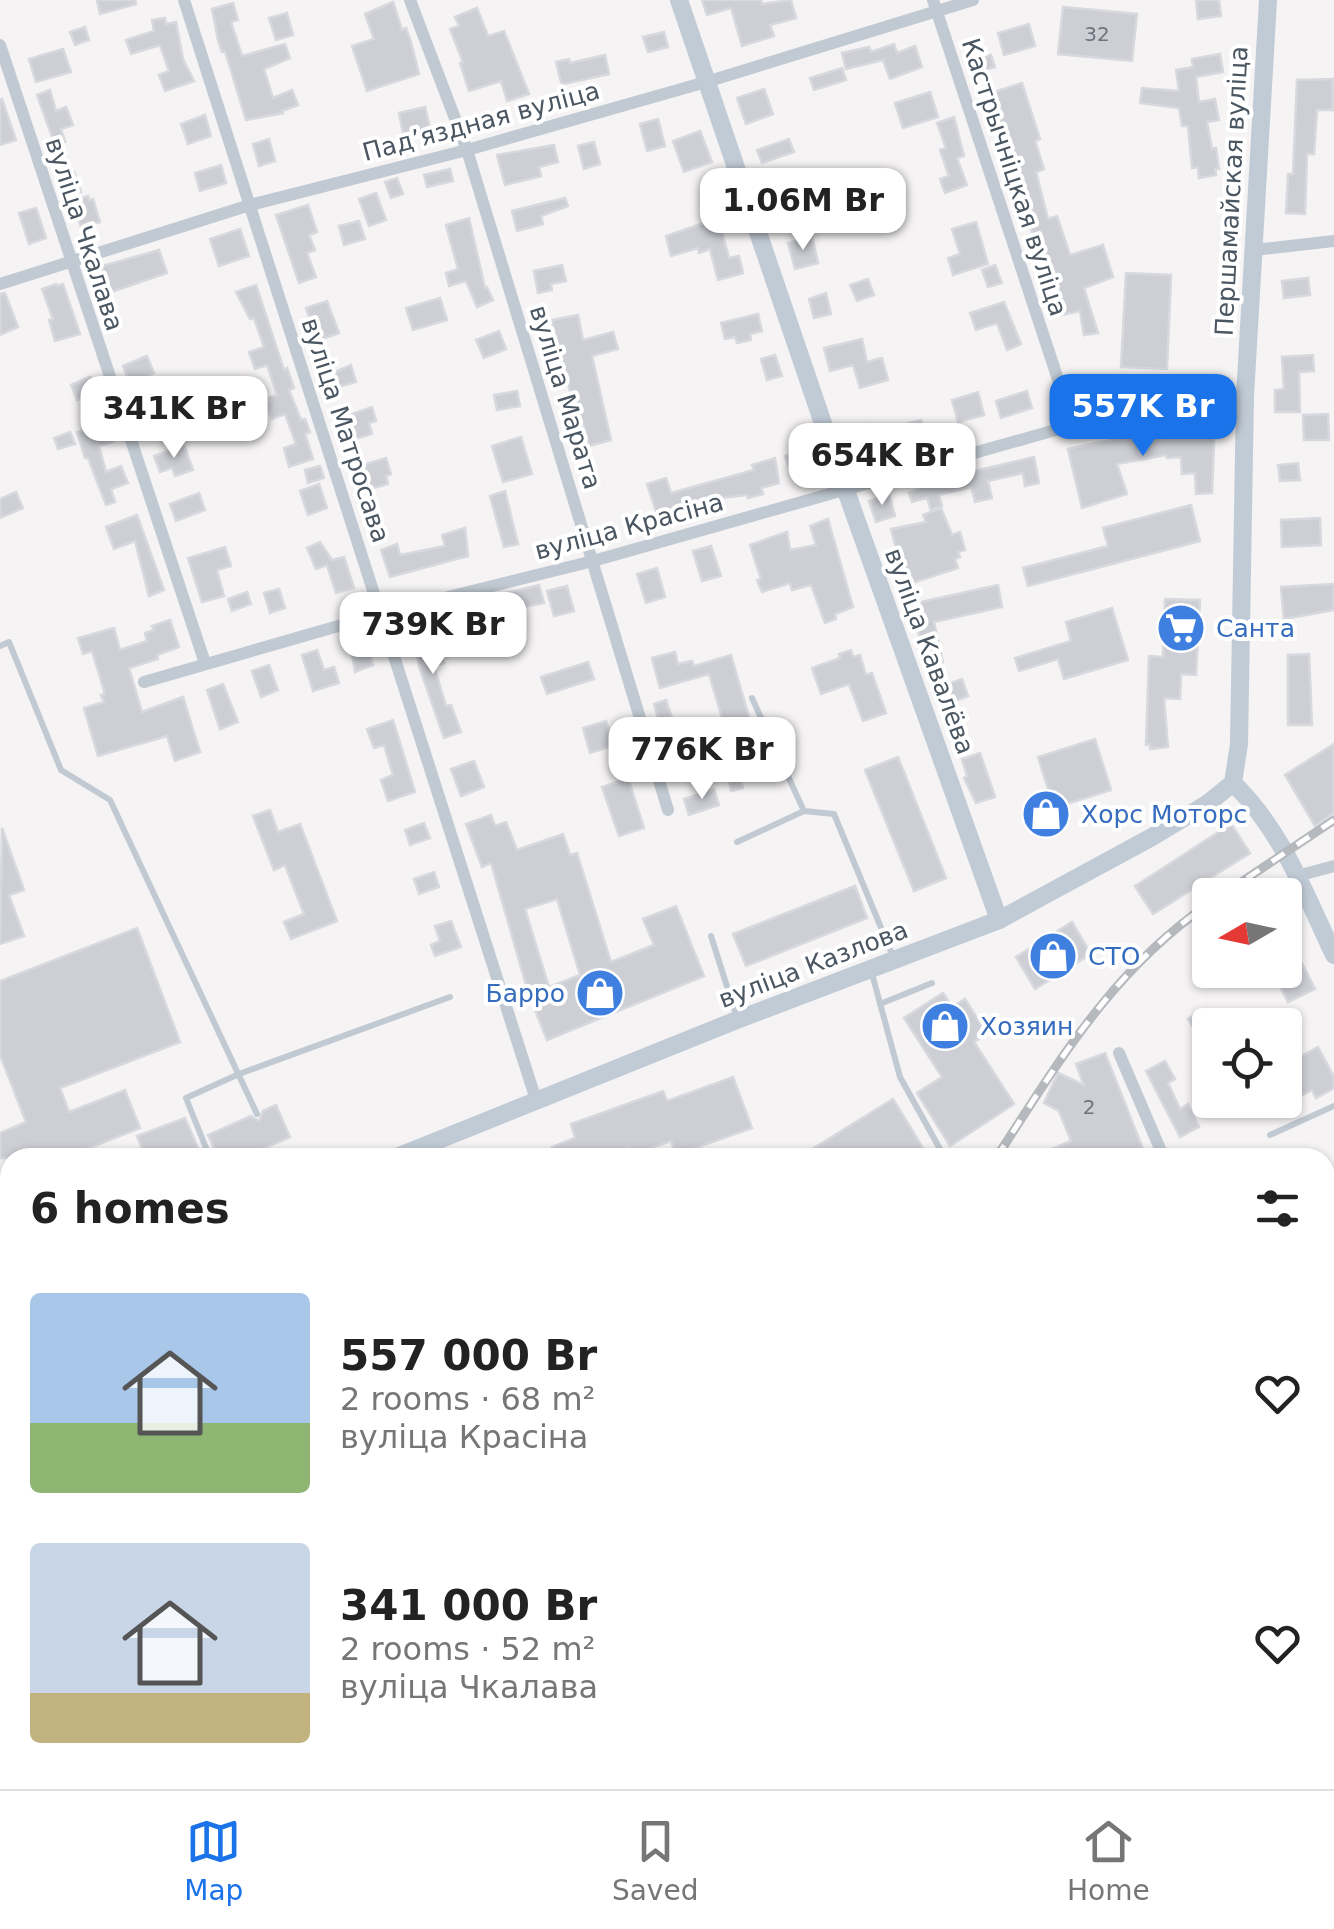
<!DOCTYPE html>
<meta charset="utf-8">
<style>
:root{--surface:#fff;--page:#f2f2f2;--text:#222;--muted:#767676;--line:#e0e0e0;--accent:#1a73e8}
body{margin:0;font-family:"DejaVu Sans",sans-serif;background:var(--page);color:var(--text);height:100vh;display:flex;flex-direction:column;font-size:38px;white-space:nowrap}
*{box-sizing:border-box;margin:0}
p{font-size:32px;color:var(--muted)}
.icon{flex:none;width:55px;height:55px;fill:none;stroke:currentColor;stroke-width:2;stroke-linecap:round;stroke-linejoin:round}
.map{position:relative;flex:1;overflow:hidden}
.panel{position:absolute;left:0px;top:1148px;width:1335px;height:642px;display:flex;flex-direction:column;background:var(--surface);border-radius:30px 30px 0 0;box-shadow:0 2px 8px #0004}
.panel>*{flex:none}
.needle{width:65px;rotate:261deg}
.controls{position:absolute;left:1192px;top:878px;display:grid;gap:20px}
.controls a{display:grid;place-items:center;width:110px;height:110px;border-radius:10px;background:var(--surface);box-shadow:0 2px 8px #0004;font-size:50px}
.price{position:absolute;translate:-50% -85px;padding:0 22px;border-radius:20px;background:#fff;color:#222;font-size:32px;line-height:65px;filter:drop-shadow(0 2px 5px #0008)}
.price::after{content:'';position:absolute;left:50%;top:60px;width:30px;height:22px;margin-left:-15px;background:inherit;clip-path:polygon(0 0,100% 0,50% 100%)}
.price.active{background:var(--accent);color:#fff}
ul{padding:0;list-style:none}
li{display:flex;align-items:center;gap:30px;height:250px;padding:0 30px}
li span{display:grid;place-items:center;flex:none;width:280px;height:200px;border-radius:10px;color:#555}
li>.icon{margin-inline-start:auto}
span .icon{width:120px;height:120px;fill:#fffc;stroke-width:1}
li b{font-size:42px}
h2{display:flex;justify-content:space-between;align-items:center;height:120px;padding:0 30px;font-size:42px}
.tabs{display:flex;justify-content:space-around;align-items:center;height:140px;border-top:2px solid var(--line);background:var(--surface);font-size:28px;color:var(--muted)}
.tabs a{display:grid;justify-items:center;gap:5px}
.tabs .active{color:var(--accent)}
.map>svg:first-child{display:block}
.building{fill:#cdcfd5;stroke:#d7d9de;stroke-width:2.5;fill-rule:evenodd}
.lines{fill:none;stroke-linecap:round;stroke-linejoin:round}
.lane{stroke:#c1cad2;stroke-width:6}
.street{stroke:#c1cad2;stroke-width:12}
.secondary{stroke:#c1cbd6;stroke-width:18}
.rail-casing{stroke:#b5b8bd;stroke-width:9}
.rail{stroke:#fff;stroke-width:5;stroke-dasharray:15;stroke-linecap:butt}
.labels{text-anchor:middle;stroke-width:8;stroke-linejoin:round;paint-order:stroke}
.number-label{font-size:20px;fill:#6b747e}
.street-label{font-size:25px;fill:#4a5661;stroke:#fff}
.shop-label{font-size:25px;fill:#366cbe;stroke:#fff;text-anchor:start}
</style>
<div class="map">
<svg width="1334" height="1789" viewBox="0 0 1334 1789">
<rect width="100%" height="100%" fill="#f5f3f3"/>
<!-- building -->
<g class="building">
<polygon points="97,0 135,0 136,4 100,14"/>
<polygon points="702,0 761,0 762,4 791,0 796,18 770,25 774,36 742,46 731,8 707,15"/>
<polygon points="1196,0 1219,0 1221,16 1198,19"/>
<polygon points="393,2 402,30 406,28 411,42 419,74 367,91 352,46 374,39 365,14"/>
<polygon points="233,3 238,20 231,22 242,56 285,44 290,58 264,69 273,98 292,90 298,105 282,111 283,113 246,120 225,51 222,52 218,40 212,9"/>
<polygon points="1063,7 1137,14 1132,61 1058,54"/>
<polygon points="477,8 488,36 504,31 529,94 507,101 501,81 469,91 460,63 463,62 450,29 459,26 455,17"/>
<polygon points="287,13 293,35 276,40 269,18"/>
<polygon points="165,18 166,24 176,22 183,59 194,81 165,91 159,75 169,71 160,45 131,54 126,40 154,31 152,20"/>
<polygon points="1029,24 1035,46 1004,55 998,33"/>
<polygon points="85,27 89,40 75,45 70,32"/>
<polygon points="664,32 668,47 648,52 643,37"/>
<polygon points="894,44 897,53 915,46 922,67 890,79 883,60 846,69 842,53 869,47 871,52"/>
<polygon points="63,49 71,72 36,82 29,59"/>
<polygon points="1220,54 1223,72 1196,77 1199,102 1215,99 1219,120 1207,122 1212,149 1216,148 1219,169 1215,169 1216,175 1199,178 1198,167 1192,168 1188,126 1182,126 1179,108 1140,103 1142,88 1179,91 1176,70 1193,67 1192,59"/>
<polygon points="605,55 609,74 564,84 561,82 556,62 569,59 570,63"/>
<polygon points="991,55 995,67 979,71 976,59"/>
<polygon points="842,68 846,80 814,90 810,78"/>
<polygon points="1333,79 1333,110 1317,110 1314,154 1307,154 1305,214 1286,213 1288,174 1293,174 1297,80"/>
<polygon points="1022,83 1040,139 1035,141 1044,169 1036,172 1048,219 1057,216 1070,255 1103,245 1113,277 1084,288 1098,333 1084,335 1080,311 1061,315 1044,274 1012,163 1016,162 991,93"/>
<polygon points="764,89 773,114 746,124 737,98"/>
<polygon points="50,90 56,111 66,107 73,125 61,129 65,142 55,145 37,95"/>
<polygon points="930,92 938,117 903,128 895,103"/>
<polygon points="2,99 16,140 0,145 0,100"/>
<polygon points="425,107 431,132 404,138 399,113"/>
<polygon points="205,115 211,136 188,144 181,124"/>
<polygon points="954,117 964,156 957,158 967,185 945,193 940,179 949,176 940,150 946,148 937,123"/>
<polygon points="658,119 665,146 647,151 640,124"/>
<polygon points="700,131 712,162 684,172 673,141"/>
<polygon points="269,139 275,161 259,166 253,144"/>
<polygon points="789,139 794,152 762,163 757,150"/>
<polygon points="594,142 600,164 584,169 578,146"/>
<polygon points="554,145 558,162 539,167 541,176 505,185 497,155"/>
<polygon points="221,165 226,183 200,191 195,173"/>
<polygon points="450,169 453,181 427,187 424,175"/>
<polygon points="74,172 81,192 68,196 62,175"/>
<polygon points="397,178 403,194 391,198 385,182"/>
<polygon points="376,193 386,220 369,226 359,199"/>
<polygon points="88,196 89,200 93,199 100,222 81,227 73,201"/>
<polygon points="565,198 568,206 541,216 543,224 517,231 512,211"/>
<polygon points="308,205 317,232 309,235 315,250 307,253 316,277 299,283 276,215"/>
<polygon points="36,208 46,238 29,244 19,213"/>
<polygon points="469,218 485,288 487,287 493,300 477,307 466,281 449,286 446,273 458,269 446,225"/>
<polygon points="718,218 729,258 739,256 743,273 718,280 710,249 699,253 698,248 671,256 666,236"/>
<polygon points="359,221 365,239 344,245 339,226"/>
<polygon points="976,222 988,264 953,275 948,258 960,254 952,229"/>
<polygon points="240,229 249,256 219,266 210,239"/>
<polygon points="812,236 818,263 795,269 788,243"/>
<polygon points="159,250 167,273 100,296 92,269"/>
<polygon points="562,265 566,281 551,284 552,290 538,293 534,271"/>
<polygon points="995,265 1002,283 988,287 982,270"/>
<polygon points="1126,273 1171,275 1167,369 1121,367"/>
<polygon points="1308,278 1310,295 1284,298 1282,281"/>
<polygon points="868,279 874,295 857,301 850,285"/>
<polygon points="56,284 57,286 63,284 80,334 55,341 49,320 53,319 42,289"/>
<polygon points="256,285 284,370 287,368 294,388 289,390 301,420 305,419 310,432 305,434 313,459 289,467 284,448 296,444 285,414 272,419 266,403 270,402 268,398 277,395 267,365 255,369 249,352 264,347 254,318 250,319 236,292"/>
<polygon points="5,293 18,327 0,335 0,294"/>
<polygon points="826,293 831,314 814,318 809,299"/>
<polygon points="440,298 447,320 413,330 406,308"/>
<polygon points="327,301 339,333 317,341 306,308"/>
<polygon points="1004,302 1021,344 1007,350 997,323 976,330 970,313"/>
<polygon points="758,314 762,331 750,334 751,340 737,343 735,337 725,339 721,323"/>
<polygon points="578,315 583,340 613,332 618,349 592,356 611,440 589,446 578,406 574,407 552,320"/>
<polygon points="499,331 506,349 484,358 476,340"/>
<polygon points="862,339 867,362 882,358 888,380 860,388 853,365 830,371 824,348"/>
<polygon points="775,355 782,376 767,380 761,359"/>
<polygon points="1313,355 1314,371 1299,372 1300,412 1275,412 1275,390 1284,389 1282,357"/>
<polygon points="147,356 154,373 130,384 123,366"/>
<polygon points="351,365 356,382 331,389 328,375"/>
<polygon points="90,377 96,392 77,400 71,385"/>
<polygon points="517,391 520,406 497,410 494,395"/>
<polygon points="1027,391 1032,408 1001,418 996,401"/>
<polygon points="978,392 984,415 958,422 952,400"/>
<polygon points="167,402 173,418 144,427 139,411"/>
<polygon points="372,407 376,421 369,423 372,434 348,441 344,427 355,423 352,414"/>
<polygon points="1328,414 1329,440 1304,440 1303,415"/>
<polygon points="1215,418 1212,493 1196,494 1195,473 1182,474 1181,457 1167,458 1166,455 1117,464 1127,494 1082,508 1068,449"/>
<polygon points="921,420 926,437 888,449 885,441 852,451 848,429 864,424 868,434"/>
<polygon points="107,423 113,442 99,446 106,472 121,466 128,483 111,489 115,502 106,505 88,458 85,458 77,432"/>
<polygon points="70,432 75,444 58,449 54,438"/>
<polygon points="521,437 532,474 503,482 492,446"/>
<polygon points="184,445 193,470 175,476 172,468 160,472 154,456"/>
<polygon points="803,450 810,473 793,478 785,456"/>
<polygon points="1034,457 1039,483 1025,486 1023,473 988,481 992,498 975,502 971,487 939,495 942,506 931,510 927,498 912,502 909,493 941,479"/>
<polygon points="386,458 391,474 386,476 388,484 364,491 356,467"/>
<polygon points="775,458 779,483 761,488 763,494 748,498 747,495 721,498 658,517 647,484 666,478 671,493 754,470 752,465"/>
<polygon points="1298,463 1300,480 1280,481 1278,465"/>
<polygon points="320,466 324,478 308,483 305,470"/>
<polygon points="319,484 327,508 308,515 300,491"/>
<polygon points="505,491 518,544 504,547 490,496"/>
<polygon points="16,492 23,508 0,518 0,499"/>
<polygon points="199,493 205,510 176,521 170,504"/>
<polygon points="889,494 895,516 876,522 869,501"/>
<polygon points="1191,505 1200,541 1028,586 1023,568 1108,546 1103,528"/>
<polygon points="941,508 952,535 960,532 965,550 958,552 960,557 955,559 958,568 906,585 891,529 926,522 923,515"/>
<polygon points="137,515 164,590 149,596 135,541 114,549 106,527"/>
<polygon points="1320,518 1321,545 1282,547 1281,520"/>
<polygon points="828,519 853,607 835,614 836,619 825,623 811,585 792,590 790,583 762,592 757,580 761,579 750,545 787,532 790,550 816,545 810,526"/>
<polygon points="465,528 468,556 390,577 381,550 397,544 400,555 445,546 442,535"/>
<polygon points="320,542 332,560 344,557 354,588 336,593 327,565 316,569 307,548"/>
<polygon points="711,546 721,576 702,581 693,551"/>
<polygon points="225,547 231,566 217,570 224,596 202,602 188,558"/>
<polygon points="657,568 665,597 646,603 637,574"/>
<polygon points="1334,584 1334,610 1284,619 1281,587"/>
<polygon points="539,585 544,603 507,610 503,594"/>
<polygon points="998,585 1002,607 934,622 943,662 926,666 912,604"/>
<polygon points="567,586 574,611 554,616 547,591"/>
<polygon points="279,589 285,608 270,613 264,593"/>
<polygon points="247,592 251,604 232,611 228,599"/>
<polygon points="1165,599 1200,600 1196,675 1181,674 1180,699 1164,698 1168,747 1150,749 1150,744 1146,745 1149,656 1163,657"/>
<polygon points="494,601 503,628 478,634 471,607"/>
<polygon points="1112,608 1128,660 1064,679 1058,659 1019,671 1015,658 1071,641 1066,622"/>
<polygon points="427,619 436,651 440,650 444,663 434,666 446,706 451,705 461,732 444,738 420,669 410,624"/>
<polygon points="170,620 179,647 157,655 158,659 129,668 142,712 183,697 200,752 175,761 167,736 98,756 84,708 104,702 101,695 105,694 92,651 83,654 78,638 114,628 120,650 147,641 145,633 154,630 152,626"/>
<polygon points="364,638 373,665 355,672 350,643"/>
<polygon points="317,650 324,670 334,667 339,683 313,691 302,655"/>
<polygon points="851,650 853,657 860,655 866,675 872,673 886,713 863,721 849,684 821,694 812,668 840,658 839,654"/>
<polygon points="675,652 678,664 692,661 694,666 731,655 753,731 728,738 709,674 660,688 652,658"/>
<polygon points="1309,654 1312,725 1288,725 1288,655"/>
<polygon points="588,662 594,679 547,694 541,677"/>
<polygon points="269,665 278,690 261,697 252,671"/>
<polygon points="962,679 968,696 944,705 939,687"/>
<polygon points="223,684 238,722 220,729 207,690"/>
<polygon points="666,700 673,721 660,725 654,704"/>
<polygon points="393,720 415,792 388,801 381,780 393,775 384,745 374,748 367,729"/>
<polygon points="606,721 613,746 590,753 583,728"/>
<polygon points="692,736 697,758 679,762 677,756 674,757 670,742"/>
<polygon points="1095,739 1111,790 1054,808 1038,757"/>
<polygon points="1334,744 1334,813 1315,826 1285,775"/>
<polygon points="980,753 995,797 976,803 964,778 967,776 962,759"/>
<polygon points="898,757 946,878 914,891 865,770"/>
<polygon points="474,761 484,787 461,796 451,769"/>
<polygon points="738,770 743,788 731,791 727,772"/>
<polygon points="628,778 644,828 619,836 602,787"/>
<polygon points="714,789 719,805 689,815 684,799"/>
<polygon points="270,810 278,832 300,824 337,921 291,939 284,922 304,914 285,865 274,870 253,816"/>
<path d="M491,815L495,826L506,822L517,850L563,834L570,855L577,853L611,962L654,945L643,919L676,906L704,976L547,1040L529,995L491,863L482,867L466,824ZM557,899L580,975L549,987L525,909Z"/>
<polygon points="424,823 430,838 410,845 405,830"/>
<polygon points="1231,824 1250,853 1153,914 1135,886"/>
<polygon points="2,828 24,890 9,895 24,936 0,944"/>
<polygon points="434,872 439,887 419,894 414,879"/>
<polygon points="855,886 867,918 746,966 733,934"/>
<polygon points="451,921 461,947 435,956 431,945 440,941 435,926"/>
<polygon points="1072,922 1091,954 1035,989 1016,957"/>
<polygon points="137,928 180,1042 60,1088 69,1112 125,1090 140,1128 64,1158 0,1158 0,1133 26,1122 0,1055 0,981"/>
<polygon points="1285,930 1315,989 1288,1002 1272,970 1285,970"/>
<polygon points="943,993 952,1007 965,999 987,1034 974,1042 1014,1104 950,1146 917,1093 942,1077 904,1018"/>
<polygon points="1199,1012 1210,1028 1210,1054 1188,1019"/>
<polygon points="1318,1047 1334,1077 1334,1088 1316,1098 1312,1090 1265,1116 1256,1100 1285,1100 1285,1065"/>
<polygon points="1105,1053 1145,1154 1139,1158 1031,1158 1071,1141 1059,1111 1044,1103 1058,1073 1084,1085 1076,1064"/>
<polygon points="1165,1061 1175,1079 1168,1083 1180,1109 1188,1104 1199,1127 1180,1137 1146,1071"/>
<polygon points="733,1077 752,1128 676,1155 671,1141 632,1155 629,1147 599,1158 556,1158 552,1147 575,1138 571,1124 663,1091 667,1101"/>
<polygon points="893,1099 929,1158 798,1158"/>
<polygon points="276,1105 290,1137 242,1158 219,1158 208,1135 251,1116 259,1121 263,1111"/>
<polygon points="185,1118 201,1155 194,1158 146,1158 137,1136"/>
</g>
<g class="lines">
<!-- lane -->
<g class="lane">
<polyline points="0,646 9,642 61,770 110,800 257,1114"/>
<polyline points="752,698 804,811"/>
<polyline points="737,842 804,811 834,814 894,959"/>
<polyline points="711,936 737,1018"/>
<polyline points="871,970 900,1077 945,1158"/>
<polyline points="880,1004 932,983"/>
<polyline points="1270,1135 1334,1106"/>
<polyline points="210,1158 186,1098 239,1074 450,997"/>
<polyline points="9,1775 10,1775"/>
<polyline points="897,1780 900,1789"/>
<polyline points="1079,1780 1082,1789"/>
<polyline points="102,1789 125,1780"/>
<polyline points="194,1789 196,1780"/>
<polyline points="389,1789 410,1780"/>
</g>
<!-- street -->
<g class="street">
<polyline points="184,0 537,1103"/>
<polyline points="410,0 467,150 668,810"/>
<polyline points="933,0 1073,425"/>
<polyline points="0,45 205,663"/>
<polyline points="1254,250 1334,241"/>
<polyline points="0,284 250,205 467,150 706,82 973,0"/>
<polyline points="144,682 380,614 593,561 1073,425 1245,396"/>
<polyline points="1297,876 1334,866"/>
<polyline points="1119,1053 1164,1158"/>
<polyline points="1325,1339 1334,1336"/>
</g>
<!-- secondary -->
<g class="secondary">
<polyline points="679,0 845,488 999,920"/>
<polyline points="1233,783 1239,744 1245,396 1268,0"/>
<path d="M1233,783C1282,830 1305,894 1334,955"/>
<polyline points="394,1158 737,1020 999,920 1152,837 1207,804 1233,783"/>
<polyline points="0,1311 10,1307"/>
</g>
<!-- rail casing -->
<g class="rail-casing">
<g id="rail">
<polyline points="1222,895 1334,820"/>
<path d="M996,1158C1059,1061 1113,969 1210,903"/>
</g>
</g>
<!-- rail -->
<use href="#rail" class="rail"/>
</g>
<!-- icons -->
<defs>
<g id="supermarket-disc" transform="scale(2.5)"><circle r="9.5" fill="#3f7fe0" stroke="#fff"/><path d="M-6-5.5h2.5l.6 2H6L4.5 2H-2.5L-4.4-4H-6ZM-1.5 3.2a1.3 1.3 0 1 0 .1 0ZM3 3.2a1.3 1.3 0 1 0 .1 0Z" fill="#fff"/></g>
<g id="shop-disc" transform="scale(2.5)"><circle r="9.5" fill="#3f7fe0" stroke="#fff"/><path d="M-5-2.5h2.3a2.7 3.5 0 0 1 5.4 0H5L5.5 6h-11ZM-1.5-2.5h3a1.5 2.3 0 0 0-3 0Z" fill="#fff"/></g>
</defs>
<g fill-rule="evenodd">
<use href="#supermarket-disc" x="1181" y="628"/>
<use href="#shop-disc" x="1046" y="814"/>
<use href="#shop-disc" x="1053" y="956"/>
<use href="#shop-disc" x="600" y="993"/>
<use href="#shop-disc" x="945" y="1026"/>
</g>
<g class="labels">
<!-- number labels -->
<g class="number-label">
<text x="1097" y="41">32</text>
<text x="1089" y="1114">2</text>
</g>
<!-- street labels -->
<g class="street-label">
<text transform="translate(481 121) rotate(-15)" y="9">Падʼяздная вуліца</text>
<text transform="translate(1015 177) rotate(72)" y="9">Кастрычніцкая вуліца</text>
<text transform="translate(1231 191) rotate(-87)" y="9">Першамайская вуліца</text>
<text transform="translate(85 234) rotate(72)" y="9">вуліца Чкалава</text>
<text transform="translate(566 397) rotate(73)" y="9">вуліца Марата</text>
<text transform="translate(346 430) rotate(72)" y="9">вуліца Матросава</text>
<text transform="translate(629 526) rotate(-15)" y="9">вуліца Красіна</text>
<text transform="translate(930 651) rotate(70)" y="9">вуліца Кавалёва</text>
<text transform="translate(813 964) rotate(-21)" y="9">вуліца Казлова</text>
</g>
<!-- shop labels -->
<g class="shop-label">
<text x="1216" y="637">Санта</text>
<text x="1081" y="823">Хорс Моторс</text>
<text x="1088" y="965">СТО</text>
<text x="565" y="1002" text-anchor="end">Барро</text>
<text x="980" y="1035">Хозяин</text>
</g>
</g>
</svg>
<div class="controls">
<a><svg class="needle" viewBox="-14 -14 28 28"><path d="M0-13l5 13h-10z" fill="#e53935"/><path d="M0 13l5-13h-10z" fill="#767676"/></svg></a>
<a><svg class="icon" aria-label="locate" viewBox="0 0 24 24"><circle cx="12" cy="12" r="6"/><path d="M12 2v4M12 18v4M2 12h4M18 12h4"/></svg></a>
</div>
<b class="price" style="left:803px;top:253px">1.06M Br</b>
<b class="price active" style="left:1143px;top:459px">557K Br</b>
<b class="price" style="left:174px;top:461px">341K Br</b>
<b class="price" style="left:882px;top:508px">654K Br</b>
<b class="price" style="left:433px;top:677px">739K Br</b>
<b class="price" style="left:702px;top:802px">776K Br</b>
<section class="panel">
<h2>6 homes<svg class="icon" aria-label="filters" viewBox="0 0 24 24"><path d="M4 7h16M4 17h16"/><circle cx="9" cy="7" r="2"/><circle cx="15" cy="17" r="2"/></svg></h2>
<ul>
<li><span style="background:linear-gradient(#a9c7e8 65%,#8fb573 0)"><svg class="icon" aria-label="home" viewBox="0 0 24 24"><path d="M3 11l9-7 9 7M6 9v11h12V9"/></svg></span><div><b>557 000 Br</b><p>2 rooms · 68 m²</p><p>вуліца Красіна</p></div><svg class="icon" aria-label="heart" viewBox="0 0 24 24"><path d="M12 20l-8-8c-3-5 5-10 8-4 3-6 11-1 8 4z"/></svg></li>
<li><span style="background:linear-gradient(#c9d6e8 75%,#c2b280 0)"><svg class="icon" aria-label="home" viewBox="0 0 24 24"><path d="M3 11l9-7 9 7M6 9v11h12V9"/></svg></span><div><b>341 000 Br</b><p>2 rooms · 52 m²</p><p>вуліца Чкалава</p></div><svg class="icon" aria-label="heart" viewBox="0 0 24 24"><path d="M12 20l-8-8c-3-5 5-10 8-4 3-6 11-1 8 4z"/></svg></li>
</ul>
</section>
</div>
<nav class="tabs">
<a class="active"><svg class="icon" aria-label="map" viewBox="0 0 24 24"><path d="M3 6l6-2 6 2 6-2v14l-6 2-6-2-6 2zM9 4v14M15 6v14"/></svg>Map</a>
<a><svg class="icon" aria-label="saved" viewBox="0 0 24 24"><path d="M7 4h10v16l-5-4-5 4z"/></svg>Saved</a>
<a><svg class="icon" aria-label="home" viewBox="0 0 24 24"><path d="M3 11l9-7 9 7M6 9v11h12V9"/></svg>Home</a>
</nav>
